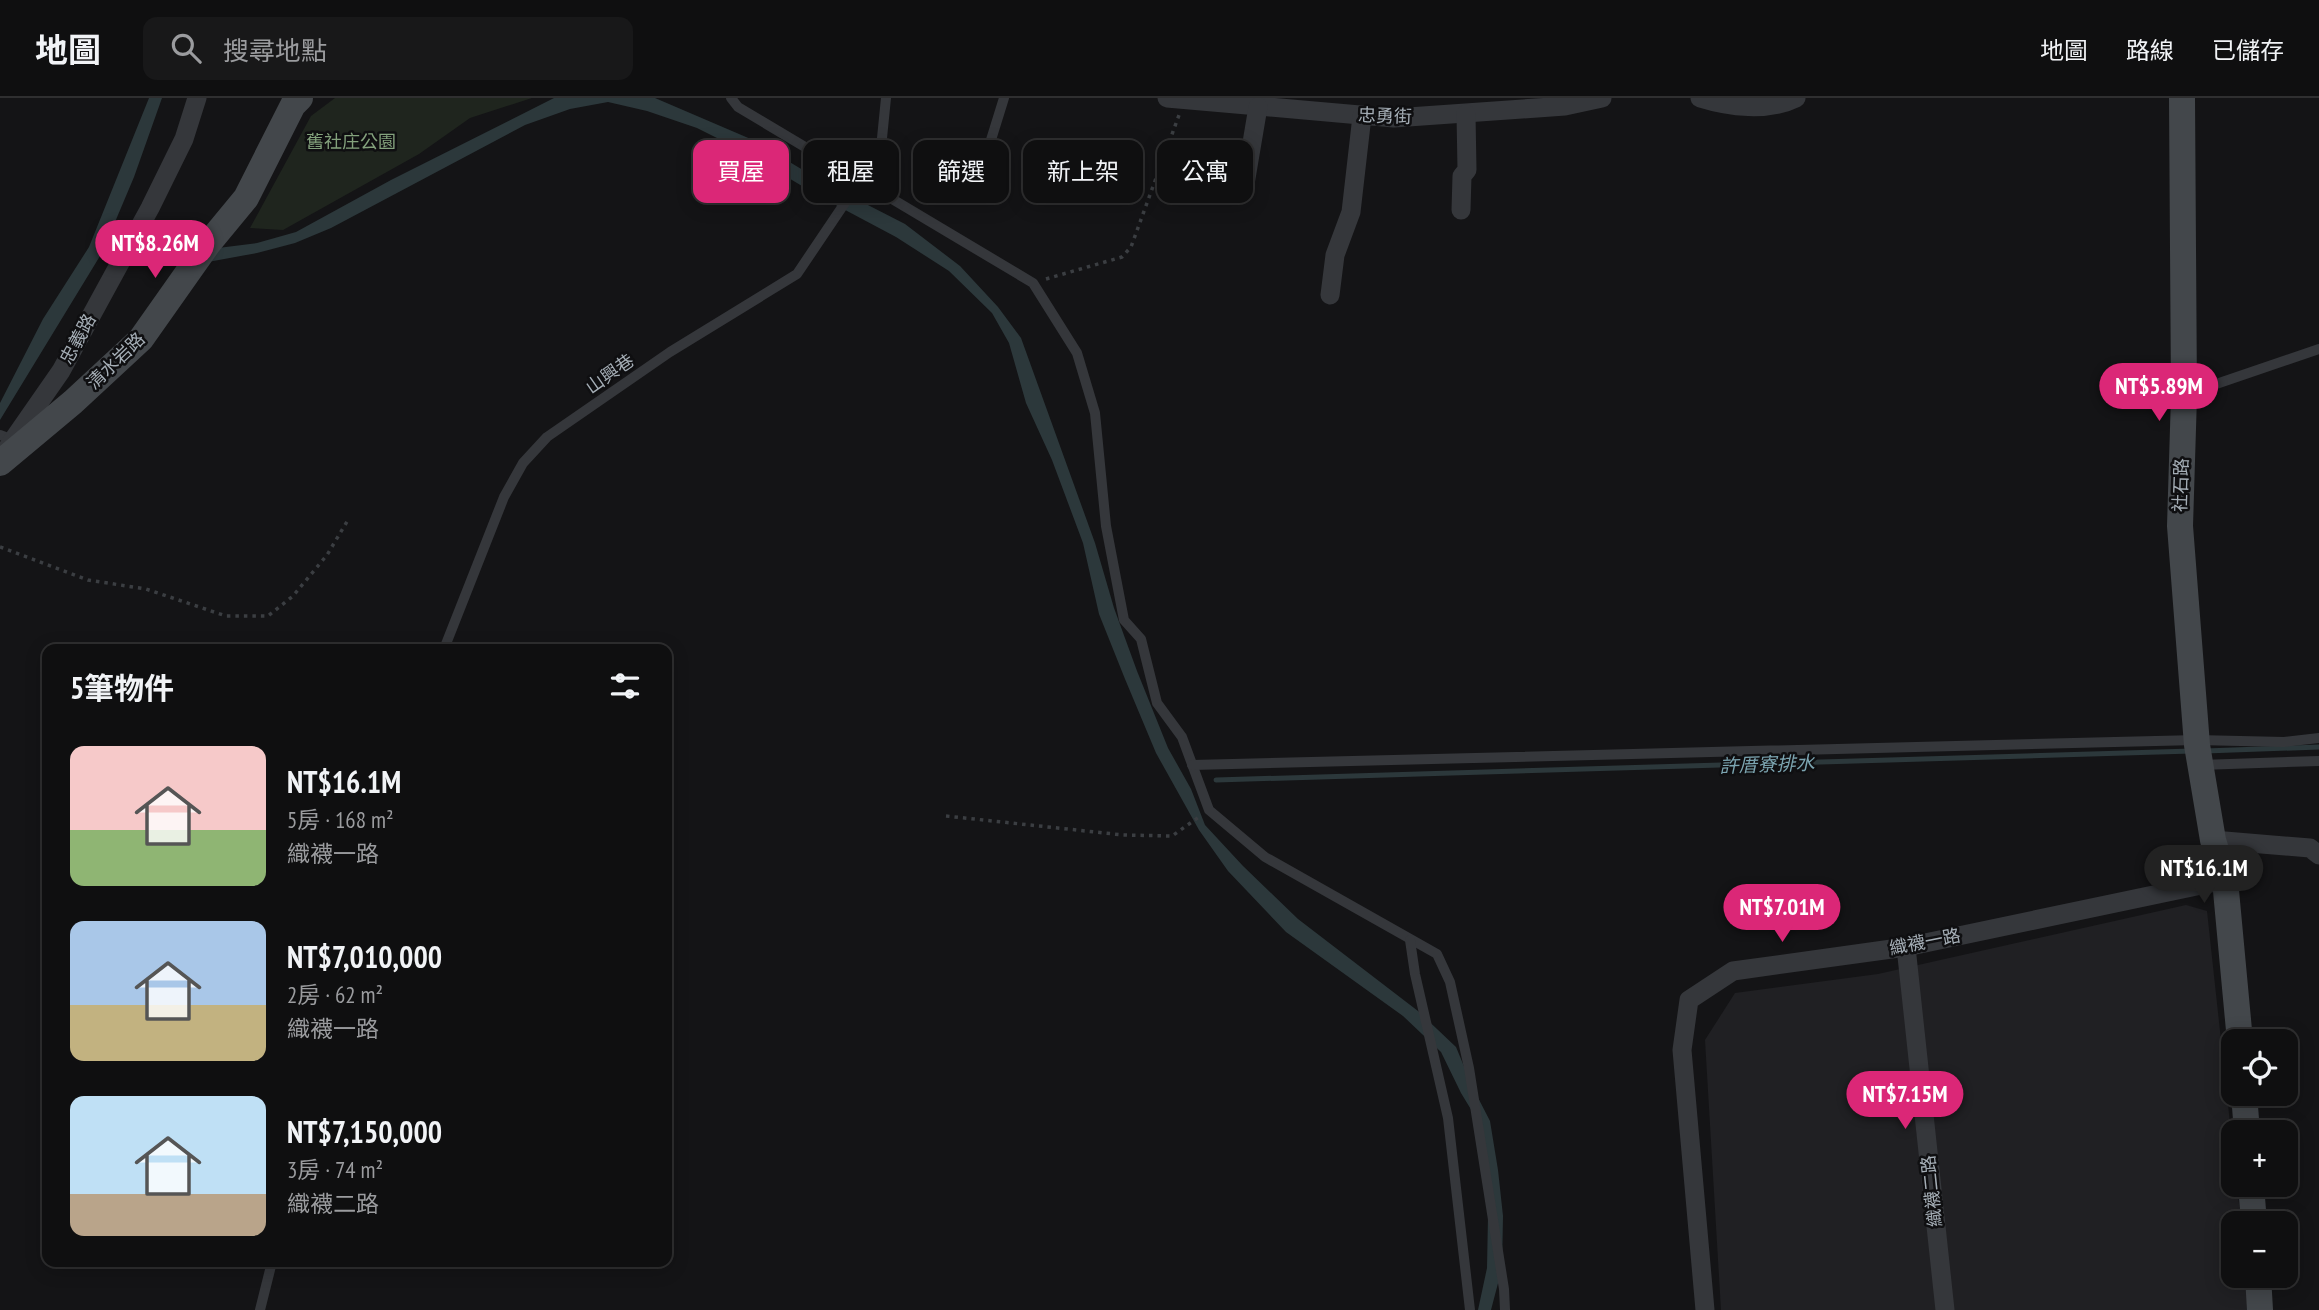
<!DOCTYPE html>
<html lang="zh-TW">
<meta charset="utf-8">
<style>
:root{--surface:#0f0f10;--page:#181819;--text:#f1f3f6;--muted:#9b9c9f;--line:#2f2f30;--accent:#db2777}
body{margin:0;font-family:"PT Sans Narrow","Noto Sans TC",sans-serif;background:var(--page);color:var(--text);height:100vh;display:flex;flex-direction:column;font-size:26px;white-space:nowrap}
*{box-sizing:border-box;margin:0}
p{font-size:23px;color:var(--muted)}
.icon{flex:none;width:38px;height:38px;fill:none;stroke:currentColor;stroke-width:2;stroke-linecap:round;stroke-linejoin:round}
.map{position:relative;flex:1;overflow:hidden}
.sheet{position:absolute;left:42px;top:546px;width:630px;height:623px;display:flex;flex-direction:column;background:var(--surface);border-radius:14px;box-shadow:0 4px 18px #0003,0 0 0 2px var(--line)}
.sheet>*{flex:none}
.top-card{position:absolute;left:693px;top:42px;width:665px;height:63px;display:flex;gap:14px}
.buttons{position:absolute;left:2221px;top:931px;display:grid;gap:14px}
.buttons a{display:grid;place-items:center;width:77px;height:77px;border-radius:14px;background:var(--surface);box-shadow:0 4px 18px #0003,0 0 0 2px var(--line);font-size:35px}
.price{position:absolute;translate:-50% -60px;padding:0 16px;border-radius:24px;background:var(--accent);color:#fff;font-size:23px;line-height:46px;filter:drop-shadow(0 2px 4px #0008)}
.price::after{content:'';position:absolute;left:50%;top:42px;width:21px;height:16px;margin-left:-10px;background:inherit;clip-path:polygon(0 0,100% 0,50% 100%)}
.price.selected{background:#222;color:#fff}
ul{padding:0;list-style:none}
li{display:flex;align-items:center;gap:21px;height:175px;padding:0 28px}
li span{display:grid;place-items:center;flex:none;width:196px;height:140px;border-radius:14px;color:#555}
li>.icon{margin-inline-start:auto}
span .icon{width:84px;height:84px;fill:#fffc;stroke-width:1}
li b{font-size:30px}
h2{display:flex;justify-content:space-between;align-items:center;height:84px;padding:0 28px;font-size:30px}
.chip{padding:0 24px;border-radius:14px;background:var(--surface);box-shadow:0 4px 18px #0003,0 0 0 2px var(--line);font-size:24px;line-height:63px}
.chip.selected{background:var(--accent);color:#fff}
header{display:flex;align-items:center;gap:42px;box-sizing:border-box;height:98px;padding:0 35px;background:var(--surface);border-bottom:2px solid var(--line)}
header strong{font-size:33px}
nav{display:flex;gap:38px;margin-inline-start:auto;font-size:24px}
.search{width:490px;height:63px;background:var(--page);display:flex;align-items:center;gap:18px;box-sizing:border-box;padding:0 24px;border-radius:14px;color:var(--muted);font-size:26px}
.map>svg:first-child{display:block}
.built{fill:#202023}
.green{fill:#1f251e}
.water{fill:#2c383b}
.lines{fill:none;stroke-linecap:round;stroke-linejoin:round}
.stream{stroke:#2c383b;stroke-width:5}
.path{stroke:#3b3e42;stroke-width:3.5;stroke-dasharray:3.5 5;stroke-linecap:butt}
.lane{stroke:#35373b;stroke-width:10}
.street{stroke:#35373b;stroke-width:19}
.secondary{stroke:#43474b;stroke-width:26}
.labels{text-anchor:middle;stroke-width:5;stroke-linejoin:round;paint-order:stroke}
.street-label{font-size:18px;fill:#a5aeb6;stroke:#0f0f11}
.park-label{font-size:18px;fill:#83a17c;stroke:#0f0f11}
.water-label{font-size:19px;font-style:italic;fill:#7ca5b1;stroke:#0f0f11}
</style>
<header>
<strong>地圖</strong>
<div class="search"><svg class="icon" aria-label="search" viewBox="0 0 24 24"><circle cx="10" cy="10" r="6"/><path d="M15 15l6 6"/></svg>搜尋地點</div>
<nav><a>地圖</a><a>路線</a><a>已儲存</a></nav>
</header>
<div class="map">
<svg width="2319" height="1212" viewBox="0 0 2319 1212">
<rect width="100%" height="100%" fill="#141416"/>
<!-- built -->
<polygon class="built" points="2186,807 2207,813 2233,1053 2233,1087 2237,1087 2241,1125 2233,1125 2233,1178 2246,1178 2250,1212 1721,1212 1705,942 1735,895 1878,876"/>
<!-- green -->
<polygon class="green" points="335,0 532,0 470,20 419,56 283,132 250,130 311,18"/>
<!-- water -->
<polygon class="water" points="149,0 162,0 134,79 107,143 186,154 257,145 296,134 391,82 554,0 655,0 753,42 823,84 905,126 960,168 998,209 1021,240 1095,445 1114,510 1137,573 1168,650 1191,691 1205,727 1243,768 1298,821 1418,913 1456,949 1473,990 1490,1023 1498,1072 1503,1118 1502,1170 1491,1212 1478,1212 1487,1170 1488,1118 1478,1023 1461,995 1441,954 1403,918 1286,834 1228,773 1199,732 1156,655 1125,581 1099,516 1083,445 1052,362 1026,305 1009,245 992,215 949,173 896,139 817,97 747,55 697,30 647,13 608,4 570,11 525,27 331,130 295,145 257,155 186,168 100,158 0,322 0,305 43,221 89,149"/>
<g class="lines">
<!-- stream -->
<g class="stream">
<polyline points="2205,653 2319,649"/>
<polyline points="1216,682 2192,653"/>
</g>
<!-- path -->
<g class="path">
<polyline points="1046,181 1122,159 1131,149 1179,17"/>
<polyline points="0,449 88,482 146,491 226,518 268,518 293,498 327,457 348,422"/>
<polyline points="946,718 1123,737 1172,738 1199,719"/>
</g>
<!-- lane -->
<g class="lane">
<polyline points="731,0 738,9 1033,185 1077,255 1095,315 1106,428 1124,522 1141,541 1157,605 1182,639 1209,712 1265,759 1437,856 1450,884 1469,970 1504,1191 1505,1212"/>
<polyline points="981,74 1004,0"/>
<polyline points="877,90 886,0"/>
<polyline points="2187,296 2319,251"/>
<polyline points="0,337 13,342"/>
<polyline points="444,551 504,399 523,365 547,339 670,254 797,176 861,81"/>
<polyline points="1192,667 2197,642 2284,644 2319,640"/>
<polyline points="2200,667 2319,663"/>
<polyline points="1410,842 1415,876 1448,1020 1470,1212"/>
<polyline points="260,1212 272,1164"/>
</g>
<!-- street -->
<g class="street">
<polyline points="1167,0 1394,20 1565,8 1602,0"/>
<path d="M1700,0C1729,9 1768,14 1796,0"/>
<polyline points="1244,92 1258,9"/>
<polyline points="1461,112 1462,78 1467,72 1466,16"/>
<polyline points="1330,197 1335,157 1351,114 1362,18"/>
<polyline points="6,352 61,273 150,110 184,41 197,0"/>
<polyline points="2213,742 2310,750 2319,757"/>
<polyline points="1906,849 1945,1212"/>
<polyline points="1705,1212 1682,952 1689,902 1733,873 1906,849 2225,782"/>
</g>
<!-- secondary -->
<g class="secondary">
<polyline points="2182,0 2184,298 2180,428 2197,647 2213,742 2225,782 2240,943"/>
<polyline points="0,365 73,304 141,241 208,146 246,100 293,7 300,0"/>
<polyline points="2244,996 2247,1034"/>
<polyline points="2251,1087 2254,1125"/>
<polyline points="2258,1178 2260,1212"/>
</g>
</g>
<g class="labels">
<!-- street labels -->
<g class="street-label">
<text transform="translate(1385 18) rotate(2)" y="6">忠勇街</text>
<text transform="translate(78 241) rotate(-61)" y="6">忠義路</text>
<text transform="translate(116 263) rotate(-44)" y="6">清水岩路</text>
<text transform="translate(610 276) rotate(-35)" y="6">山興巷</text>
<text transform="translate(2181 387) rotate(-88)" y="6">社石路</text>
<text transform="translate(1925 844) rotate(-11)" y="6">織襪一路</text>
<text transform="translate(1932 1093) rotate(-96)" y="6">織襪二路</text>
</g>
<!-- park labels -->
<g class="park-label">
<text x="351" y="50">舊社庄公園</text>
</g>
<!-- water labels -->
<g class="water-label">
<text transform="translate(1767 666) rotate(-2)" y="7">許厝寮排水</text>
</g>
</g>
</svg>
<div class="buttons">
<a><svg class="icon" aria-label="locate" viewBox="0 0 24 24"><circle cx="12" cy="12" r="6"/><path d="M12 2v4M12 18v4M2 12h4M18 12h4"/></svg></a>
<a>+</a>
<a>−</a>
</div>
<b class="price" style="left:155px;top:182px">NT$8.26M</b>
<b class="price" style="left:2159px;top:325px">NT$5.89M</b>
<b class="price selected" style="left:2204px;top:807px">NT$16.1M</b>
<b class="price" style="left:1782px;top:846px">NT$7.01M</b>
<b class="price" style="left:1905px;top:1033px">NT$7.15M</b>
<div class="top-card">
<a class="chip selected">買屋</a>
<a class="chip">租屋</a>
<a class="chip">篩選</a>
<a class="chip">新上架</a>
<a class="chip">公寓</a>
</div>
<section class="sheet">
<h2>5筆物件<svg class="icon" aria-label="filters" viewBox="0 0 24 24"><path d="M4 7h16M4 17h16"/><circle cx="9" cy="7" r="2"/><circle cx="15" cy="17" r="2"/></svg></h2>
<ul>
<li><span style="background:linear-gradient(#f6c9c9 60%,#8fb573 0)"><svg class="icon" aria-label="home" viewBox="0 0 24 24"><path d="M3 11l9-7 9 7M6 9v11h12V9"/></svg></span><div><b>NT$16.1M</b><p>5房 · 168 m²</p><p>織襪一路</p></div></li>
<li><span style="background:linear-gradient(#a9c7e8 60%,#c2b280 0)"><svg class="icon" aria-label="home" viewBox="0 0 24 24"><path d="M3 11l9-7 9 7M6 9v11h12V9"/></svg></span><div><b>NT$7,010,000</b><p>2房 · 62 m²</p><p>織襪一路</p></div></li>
<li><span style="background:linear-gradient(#bfe0f5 70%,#b9a48a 0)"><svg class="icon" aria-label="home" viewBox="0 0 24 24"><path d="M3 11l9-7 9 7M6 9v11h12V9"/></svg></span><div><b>NT$7,150,000</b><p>3房 · 74 m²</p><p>織襪二路</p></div></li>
</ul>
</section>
</div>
